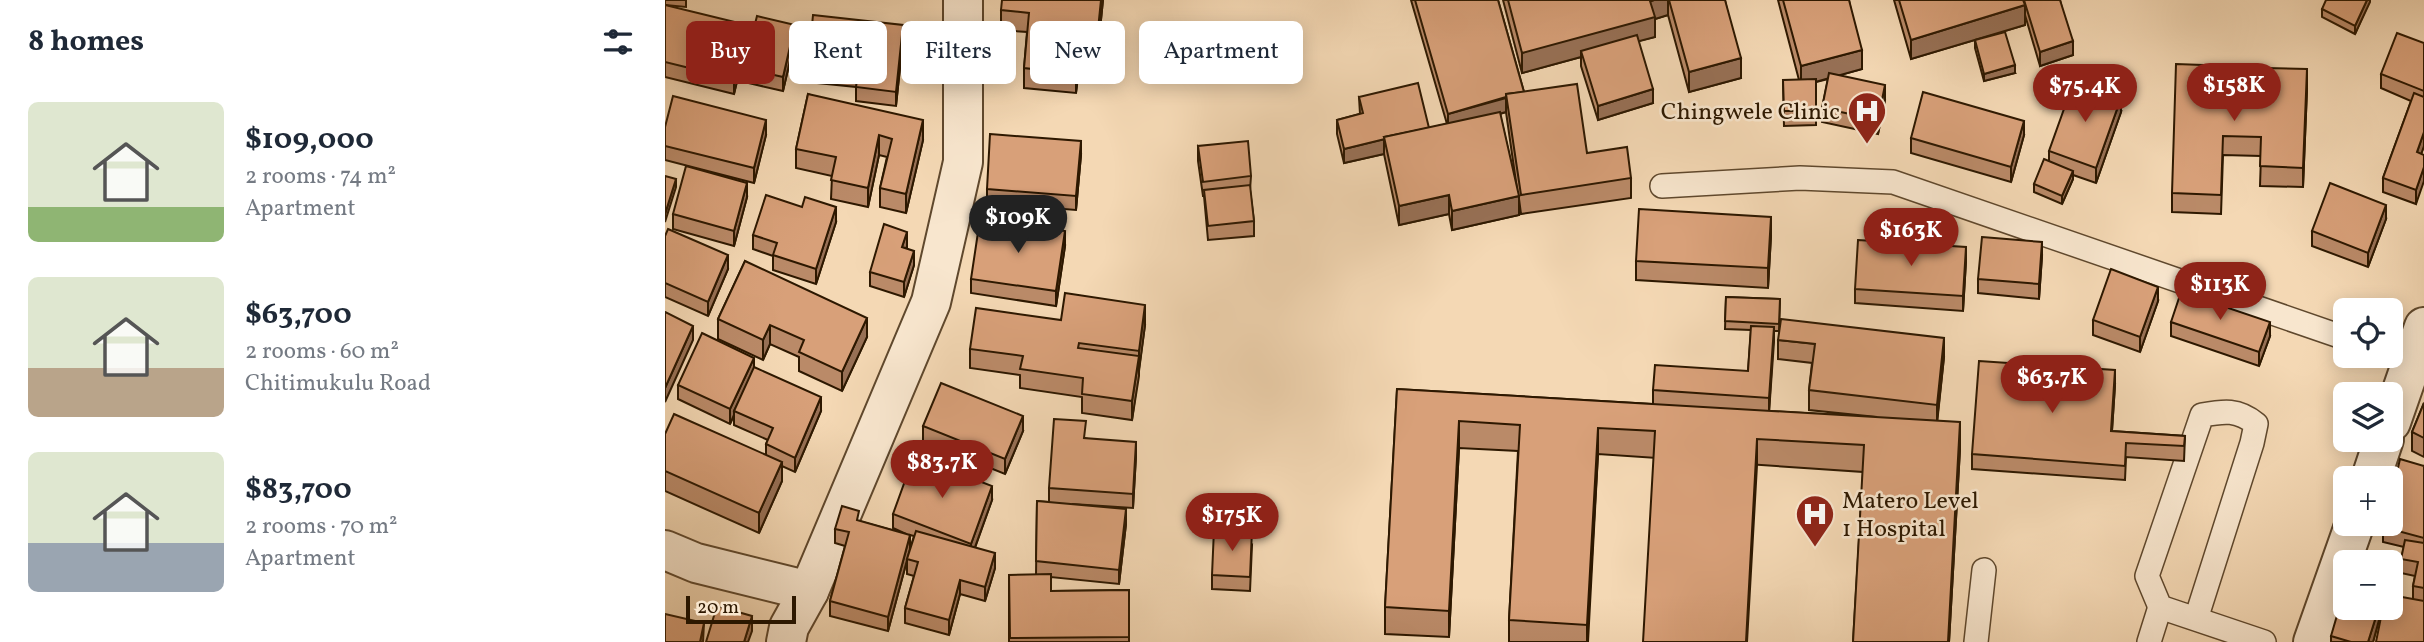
<!DOCTYPE html>
<meta charset="utf-8">
<style>
:root{--surface:#fff;--page:#f2f2f3;--text:#1f2937;--muted:#747a83;--accent:#8f2418}
body{margin:0;font-family:Vollkorn,serif;background:var(--page);color:var(--text);height:100vh;display:flex;flex-direction:column;font-size:26px;white-space:nowrap}
*{box-sizing:border-box;margin:0}
p{font-size:23px;color:var(--muted)}
.icon{flex:none;width:38px;height:38px;fill:none;stroke:currentColor;stroke-width:2;stroke-linecap:round;stroke-linejoin:round}
.map{position:relative;flex:1;overflow:hidden}
.panel{display:flex;flex-direction:column;background:var(--surface);width:665px}
.panel>*{flex:none}
.top-card{position:absolute;left:21px;top:21px;width:665px;height:63px;display:flex;gap:14px}
.controls{position:absolute;left:1668px;top:298px;display:grid;gap:14px}
.controls a{display:grid;place-items:center;width:70px;height:70px;border-radius:10px;background:var(--surface);box-shadow:0 4px 18px #0003;font-size:35px}
.scale{position:absolute;left:21px;bottom:18px;width:110px;box-sizing:border-box;padding-left:7px;border:4px solid #2d1800;border-top:0;font-size:19px;line-height:24px;white-space:nowrap;color:#2d1800;-webkit-text-stroke:5px #f8e6ce;paint-order:stroke}
.price{position:absolute;translate:-50% -60px;padding:0 16px;border-radius:24px;background:var(--accent);color:#fff;font-size:23px;line-height:46px;filter:drop-shadow(0 2px 4px #0008)}
.price::after{content:'';position:absolute;left:50%;top:42px;width:21px;height:16px;margin-left:-10px;background:inherit;clip-path:polygon(0 0,100% 0,50% 100%)}
.price.active{background:#222;color:#fff}
ul{padding:0;list-style:none}
li{display:flex;align-items:center;gap:21px;height:175px;padding:0 28px}
li span{display:grid;place-items:center;flex:none;width:196px;height:140px;border-radius:10px;color:#555}
li>.icon{margin-inline-start:auto}
span .icon{width:84px;height:84px;fill:#fffc;stroke-width:1}
li b{font-size:30px}
h2{display:flex;justify-content:space-between;align-items:center;height:84px;padding:0 28px;font-size:30px}
.pill{padding:0 24px;border-radius:10px;background:var(--surface);box-shadow:0 4px 18px #0003;font-size:24px;line-height:63px}
.pill.active{background:var(--accent);color:#fff}
main{display:flex;flex:1;min-height:0}
.map>svg:first-child{display:block}
.lines{fill:none;stroke-linecap:round;stroke-linejoin:round}
.service-casing{stroke:#5f482d;stroke-width:26}
.minor-casing{stroke:#5f482d;stroke-width:42}
.tertiary-casing{stroke:#5f482d;stroke-width:42}
.service{stroke:#f8e6ce;stroke-width:23}
.minor{stroke:#f8e6ce;stroke-width:38}
.tertiary{stroke:#f8e6ce;stroke-width:38}
.wall{fill:#ba8a68;stroke:#2d1800;stroke-width:2;fill-rule:evenodd}
.shaded-wall{fill:#977055;stroke:#2d1800;stroke-width:2}
.building{fill:#d8a079;stroke:#2d1800;stroke-width:2}
.labels{text-anchor:middle;stroke-width:5;stroke-linejoin:round;paint-order:stroke}
.poi-label{font-size:24px;fill:#2d1800;stroke:#f8e6ce;text-anchor:end}
</style>
<main>
<section class="panel">
<h2>8 homes<svg class="icon" aria-label="filters" viewBox="0 0 24 24"><path d="M4 7h16M4 17h16"/><circle cx="9" cy="7" r="2"/><circle cx="15" cy="17" r="2"/></svg></h2>
<ul>
<li><span style="background:linear-gradient(#dfe7d0 75%,#8fb573 0)"><svg class="icon" aria-label="home" viewBox="0 0 24 24"><path d="M3 11l9-7 9 7M6 9v11h12V9"/></svg></span><div><b>$109,000</b><p>2 rooms · 74 m²</p><p>Apartment</p></div></li>
<li><span style="background:linear-gradient(#dfe7d0 65%,#b9a48a 0)"><svg class="icon" aria-label="home" viewBox="0 0 24 24"><path d="M3 11l9-7 9 7M6 9v11h12V9"/></svg></span><div><b>$63,700</b><p>2 rooms · 60 m²</p><p>Chitimukulu Road</p></div></li>
<li><span style="background:linear-gradient(#dfe7d0 65%,#9aa5b1 0)"><svg class="icon" aria-label="home" viewBox="0 0 24 24"><path d="M3 11l9-7 9 7M6 9v11h12V9"/></svg></span><div><b>$83,700</b><p>2 rooms · 70 m²</p><p>Apartment</p></div></li>
</ul>
</section>
<div class="map">
<svg width="1759" height="642" viewBox="0 0 1759 642">
<rect width="100%" height="100%" fill="#f4d8b4"/>
<filter id="stains"><feTurbulence type="fractalNoise" baseFrequency=".00286" numOctaves="4"/><feColorMatrix values="0 0 0 0 .2 0 0 0 0 .09 0 0 0 0 .02 0 0 0 .5 -.17"/></filter>
<radialGradient id="worn" r=".72"><stop offset=".6" stop-color="#630" stop-opacity="0"/><stop offset="1" stop-color="#630" stop-opacity=".3"/></radialGradient>
<g class="lines">
<!-- service casing -->
<g class="service-casing">
<g id="service">
<polyline points="997,186 1135,178 1228,182 1680,338"/>
<path d="M1531,619L1587,443L1591,424C1573,409 1559,411 1537,415L1482,576L1495,607L1599,642"/>
<polyline points="1311,642 1319,570"/>
<polyline points="1484,642 1495,607"/>
</g>
</g>
<!-- minor casing -->
<g class="minor-casing">
<g id="minor">
<polyline points="0,550 31,563 144,591"/>
<polyline points="121,642 124,627 144,591 266,302 298,162 298,0"/>
</g>
</g>
<!-- tertiary casing -->
<g class="tertiary-casing">
<g id="tertiary">
<polyline points="1726,422 1759,327"/>
<polyline points="1706,478 1719,439"/>
<polyline points="1648,642 1690,523"/>
</g>
</g>
<!-- service -->
<use href="#service" class="service"/>
<!-- minor -->
<use href="#minor" class="minor"/>
<!-- tertiary -->
<use href="#tertiary" class="tertiary"/>
</g>
<!-- wall -->
<g class="wall">
<polygon points="0,0 21,0 21,7 0,5"/>
<polygon points="438,0 430,79 413,77 411,93 359,88 359,68 362,32 336,30 336,10"/>
<path d="M746,0H833L859,92L922,153L966,178V198L856,214L854,199V215L787,230L784,214L734,225L719,154L679,163L672,134V120L695,114L694,97L764,128L782,124ZM841,112L852,189L835,114Z"/>
<polygon points="838,0 1060,0 1076,78 1024,92 1003,15 990,19 990,37 973,41 988,103 933,120 916,66 916,57 857,73"/>
<polygon points="1113,0 1184,0 1197,69 1175,75 1220,100 1213,134 1157,122 1157,108 1163,79 1151,82 1151,125 1119,126 1118,80 1134,80"/>
<polygon points="1229,0 1395,0 1408,55 1375,66 1360,15 1360,25 1246,59"/>
<polygon points="1705,0 1690,34 1657,17 1657,9"/>
<polygon points="0,5 82,39 69,94 0,77"/>
<polygon points="130,39 118,91 79,82 79,68"/>
<polygon points="238,39 231,106 191,101 191,87 143,82 143,68"/>
<polygon points="1310,40 1350,73 1319,81 1310,48"/>
<polygon points="1759,43 1759,146 1756,154 1751,204 1718,192 1718,178 1746,101 1716,88 1716,74"/>
<polygon points="1642,89 1638,187 1595,186 1596,156 1558,155 1556,214 1507,212 1507,193 1564,96 1600,97"/>
<polygon points="143,94 258,140 241,213 215,207 215,188 222,157 214,155 203,207 166,199 167,176 131,168 131,149"/>
<polygon points="1456,112 1431,183 1408,175 1408,179 1397,204 1369,192 1369,184 1384,161 1384,151"/>
<polygon points="0,127 101,135 89,183 0,160"/>
<polygon points="1359,135 1346,182 1246,153 1246,138"/>
<polygon points="533,146 586,176 585,190 589,221 589,236 543,240 539,196 538,196 533,161"/>
<polygon points="416,155 411,210 322,203 322,189"/>
<polygon points="82,197 69,246 8,229 8,214"/>
<polygon points="1721,219 1703,267 1647,246 1647,231"/>
<polygon points="171,222 151,284 108,270 108,256 88,249 88,235"/>
<polygon points="0,236 63,269 43,316 0,297"/>
<polygon points="1106,236 1103,288 971,280 971,261"/>
<polygon points="242,246 242,248 249,265 239,297 205,286 205,272"/>
<polygon points="400,246 391,306 306,293 306,279"/>
<polygon points="1377,256 1374,299 1313,293 1313,279"/>
<polygon points="80,261 202,337 177,391 134,371 134,357 105,344 98,360 53,339 53,319"/>
<polygon points="1301,261 1298,311 1190,303 1190,289"/>
<polygon points="1061,297 1115,299 1114,331 1109,331 1104,411 1212,417 1144,410 1144,390 1147,363 1113,359 1113,340 1279,357 1272,421 1295,449 1284,642 1188,642 1198,472 933,454 923,642 844,642 844,620 853,451 794,448 784,637 720,634 720,607 732,389 988,404 988,390 1083,371 1086,330 1060,329"/>
<polygon points="1493,301 1475,352 1428,335 1428,320"/>
<polygon points="396,320 480,325 467,420 417,413 417,397 355,388 355,375 305,368 305,349"/>
<polygon points="1506,322 1605,336 1594,366 1506,336"/>
<polygon points="89,368 156,411 130,472 117,466 117,481 94,533 0,491 0,434 101,455 101,444 103,440 69,425 69,415 65,424 13,399 13,385"/>
<polygon points="1450,385 1447,431 1520,436 1519,461 1461,457 1460,480 1307,469 1307,454"/>
<polygon points="1759,403 1759,457 1747,451 1747,432"/>
<polygon points="258,426 358,431 340,474 258,441"/>
<polygon points="420,438 471,456 468,508 407,504 461,524 454,584 386,577 386,591 464,590 464,642 344,642 344,575 371,575 372,501 384,502 384,488"/>
<polygon points="1759,466 1759,642 1748,599 1748,586 1750,576 1736,573 1736,559 1739,547 1718,542 1718,527"/>
<polygon points="327,500 310,548 330,568 320,601 295,594 284,635 240,623 240,608 249,576 242,574 242,559 249,536 245,535 245,549 223,631 165,616 165,601 180,546 170,543 170,529 194,521 241,534 228,528 228,514"/>
<polygon points="587,545 585,591 547,589 547,575"/>
<polygon points="1714,620 1708,642 1666,642 1666,636"/>
</g>
<!-- shaded-wall -->
<g class="shaded-wall">
<polygon points="436,0 438,0 430,79 430,59"/>
<polygon points="989,0 1003,0 1003,15 990,19 990,37 918,56 916,51 916,57 857,73 857,53"/>
<polygon points="1702,0 1705,0 1705,2 1690,34 1690,26"/>
<polygon points="1360,5 1360,25 1246,59 1246,40"/>
<polygon points="82,25 82,39 69,94 69,79"/>
<polygon points="130,25 130,39 118,91 118,77"/>
<polygon points="238,25 238,39 231,106 231,92"/>
<polygon points="1408,41 1408,55 1375,66 1375,52"/>
<polygon points="1197,50 1197,69 1136,86 1136,66"/>
<polygon points="413,58 413,77 411,93 411,74"/>
<polygon points="1076,58 1076,78 1024,92 1024,72"/>
<polygon points="1350,65 1350,73 1319,81 1319,74"/>
<polygon points="1642,69 1642,89 1638,187 1638,168"/>
<polygon points="1220,85 1220,100 1213,134 1213,120"/>
<polygon points="988,89 988,103 933,120 933,106"/>
<polygon points="841,98 841,112 783,128 783,114"/>
<polygon points="1456,98 1456,112 1431,183 1431,168"/>
<polygon points="101,120 101,135 89,183 89,168"/>
<polygon points="258,120 258,140 241,213 241,194"/>
<polygon points="1359,121 1359,135 1346,182 1346,167"/>
<polygon points="1759,132 1759,146 1752,166 1752,152"/>
<polygon points="214,135 214,155 203,207 203,188"/>
<polygon points="719,139 719,154 679,163 679,149"/>
<polygon points="416,141 416,155 411,210 411,196"/>
<polygon points="1759,167 1759,181 1751,204 1751,190"/>
<polygon points="1408,171 1408,179 1397,204 1397,196"/>
<polygon points="11,179 11,187 0,222 0,214"/>
<polygon points="82,183 82,197 69,246 69,231"/>
<polygon points="784,195 784,214 734,225 734,206"/>
<polygon points="854,196 854,215 787,230 787,211"/>
<polygon points="1721,205 1721,219 1703,267 1703,253"/>
<polygon points="171,207 171,222 151,284 151,269"/>
<polygon points="1106,217 1106,236 1103,288 1103,268"/>
<polygon points="400,231 400,246 391,306 391,291"/>
<polygon points="242,232 242,246 237,261 237,247"/>
<polygon points="1377,242 1377,256 1374,299 1374,284"/>
<polygon points="1301,247 1301,261 1298,311 1298,296"/>
<polygon points="249,251 249,265 239,297 239,282"/>
<polygon points="63,255 63,269 43,316 43,302"/>
<polygon points="1493,287 1493,301 1475,352 1475,337"/>
<polygon points="480,305 480,325 474,371 474,351"/>
<polygon points="202,318 202,337 177,391 177,372"/>
<polygon points="1605,322 1605,336 1594,366 1594,352"/>
<polygon points="105,325 105,344 98,360 98,340"/>
<polygon points="28,326 28,340 0,402 0,388"/>
<polygon points="1109,327 1109,342 1104,413 1104,398"/>
<polygon points="1279,338 1279,357 1272,424 1272,405"/>
<polygon points="474,356 474,376 467,420 467,401"/>
<polygon points="89,358 89,372 69,411 69,415 65,424 65,409"/>
<polygon points="1450,370 1450,385 1446,445 1446,431"/>
<polygon points="156,397 156,411 130,472 130,458"/>
<polygon points="358,416 358,431 340,474 340,459"/>
<polygon points="794,421 794,448 784,637 784,611"/>
<polygon points="1295,422 1295,449 1284,642 1283,642"/>
<polygon points="933,428 933,454 922,642 922,625"/>
<polygon points="1092,439 1092,465 1082,642 1081,642"/>
<polygon points="471,442 471,456 468,508 468,494"/>
<polygon points="117,462 117,481 94,533 94,513"/>
<polygon points="327,486 327,500 306,558 306,544"/>
<polygon points="461,509 461,524 454,584 454,570"/>
<polygon points="245,535 245,549 223,631 223,617"/>
<polygon points="330,553 330,568 320,601 320,587"/>
<polygon points="295,580 295,594 284,635 284,620"/>
<polygon points="1714,607 1714,620 1708,642 1703,642"/>
<polygon points="87,616 87,631 83,642 79,642"/>
<polygon points="39,623 38,642 35,642"/>
</g>
<!-- building -->
<g class="building">
<polygon points="337,0 436,0 430,59 413,58 411,74 359,68 364,13 336,10"/>
<polygon points="750,0 833,0 859,92 841,94 841,97 783,114"/>
<polygon points="843,0 989,0 985,1 990,17 857,53"/>
<polygon points="1004,0 1060,0 1076,58 1024,72"/>
<polygon points="1118,0 1184,0 1197,50 1136,66"/>
<polygon points="1234,0 1358,0 1360,5 1246,40"/>
<polygon points="1359,0 1395,0 1408,41 1375,52"/>
<polygon points="1661,0 1702,0 1690,26 1657,9"/>
<polygon points="0,5 82,25 69,79 0,62"/>
<polygon points="148,15 238,25 231,92 191,87 193,73 143,68"/>
<polygon points="92,16 130,25 118,77 79,68"/>
<polygon points="1340,32 1350,65 1319,74 1310,40"/>
<polygon points="1732,33 1759,43 1759,91 1716,74"/>
<polygon points="972,35 988,89 933,106 916,51"/>
<polygon points="1511,64 1565,66 1564,96 1600,97 1601,68 1642,69 1638,168 1595,166 1596,137 1558,136 1556,195 1507,193"/>
<polygon points="1164,73 1220,85 1213,120 1157,108"/>
<polygon points="1151,79 1151,111 1119,111 1118,80"/>
<polygon points="1409,81 1456,98 1431,168 1384,151"/>
<polygon points="753,83 764,128 719,137 720,139 679,149 672,120 698,113 694,97"/>
<polygon points="912,84 922,153 962,147 966,178 856,195 841,94"/>
<polygon points="1258,92 1359,121 1346,167 1246,138"/>
<polygon points="1749,93 1759,97 1759,132 1752,152 1759,155 1759,167 1751,190 1718,178"/>
<polygon points="143,94 258,120 241,194 215,188 227,139 214,135 203,188 166,180 171,157 131,149"/>
<polygon points="8,96 101,120 89,168 0,146 0,127"/>
<polygon points="835,112 854,196 787,211 784,195 734,206 719,137"/>
<polygon points="325,134 416,141 411,196 322,189"/>
<polygon points="583,141 586,176 538,182 533,146"/>
<polygon points="1379,159 1408,171 1397,196 1369,184"/>
<polygon points="21,166 82,183 69,231 8,214"/>
<polygon points="0,176 11,179 0,214"/>
<polygon points="1665,183 1721,205 1703,253 1647,231"/>
<polygon points="585,185 589,221 543,226 539,190"/>
<polygon points="101,195 137,207 140,197 171,207 151,269 108,255 112,243 88,235"/>
<polygon points="974,209 1106,217 1103,268 971,261"/>
<polygon points="315,219 400,231 391,291 306,279"/>
<polygon points="219,224 242,232 237,247 249,251 239,282 205,272"/>
<polygon points="3,229 63,255 43,302 0,283 0,236"/>
<polygon points="1317,237 1377,242 1374,284 1313,279"/>
<polygon points="1193,240 1301,247 1298,296 1190,289"/>
<polygon points="80,261 202,318 177,372 134,352 139,340 105,325 98,340 53,319"/>
<polygon points="1446,269 1493,287 1475,337 1428,320"/>
<polygon points="1516,292 1605,322 1594,352 1506,322"/>
<polygon points="400,293 480,305 474,351 414,343 413,348 474,356 467,401 417,394 418,378 355,369 358,356 305,349 311,308 396,320"/>
<polygon points="1061,297 1115,299 1114,324 1060,321"/>
<polygon points="0,312 28,326 0,388"/>
<polygon points="1116,319 1279,338 1272,405 1144,390 1150,344 1113,340"/>
<polygon points="1086,326 1109,327 1104,398 988,390 990,365 1083,371"/>
<polygon points="37,333 89,358 65,409 13,385"/>
<polygon points="1314,361 1450,370 1446,431 1520,436 1519,446 1461,443 1460,466 1307,454"/>
<polygon points="89,367 156,397 130,458 101,444 108,428 69,411"/>
<polygon points="276,383 358,416 340,459 258,426"/>
<polygon points="732,389 1295,422 1283,642 1188,642 1199,445 1092,439 1081,642 978,642 990,431 933,428 922,625 844,620 855,425 794,421 784,611 720,607"/>
<polygon points="1759,403 1759,438 1747,432"/>
<polygon points="9,414 117,462 94,513 0,471 0,434"/>
<polygon points="389,419 421,421 419,438 471,442 468,494 384,488"/>
<polygon points="249,456 327,486 306,544 228,514"/>
<polygon points="1735,459 1759,466 1759,538 1718,527 1719,523 1726,523 1726,498"/>
<polygon points="372,501 461,509 454,570 371,561"/>
<polygon points="177,506 194,511 192,520 245,535 223,617 165,601 184,532 170,529"/>
<polygon points="549,529 587,530 585,577 547,575"/>
<polygon points="251,531 330,553 320,587 295,580 284,620 240,608 253,562 242,559"/>
<polygon points="1740,540 1759,543 1759,588 1748,586 1753,562 1736,559"/>
<polygon points="1688,553 1725,560 1725,562 1686,562"/>
<polygon points="386,574 386,591 464,590 464,637 345,638 344,575"/>
<polygon points="1678,595 1680,596 1680,607 1714,607 1703,642 1686,642 1666,636"/>
<polygon points="1726,595 1759,601 1759,642 1711,642 1718,607 1726,607"/>
<polygon points="52,606 87,616 79,642 41,642"/>
<polygon points="0,614 39,623 35,642 0,642"/>
</g>
<!-- icons -->
<defs>
<g id="hospital-pin" transform="scale(2.0125)"><path d="M0 17L-7.5 6A9.5 9.5 0 1 1 7.5 6Z" fill="#8f2418" stroke="#f8e6ce"/><path d="M-5-5h3v3.5h4V-5h3V5h-3V1.5h-4V5h-3Z" fill="#fff"/></g>
</defs>
<g fill-rule="evenodd">
<use href="#hospital-pin" x="1202" y="111"/>
<use href="#hospital-pin" x="1150" y="514"/>
</g>
<g class="labels">
<!-- poi labels -->
<g class="poi-label">
<text x="1175" y="119">Chingwele Clinic</text>
<text x="1177" y="508" text-anchor="start">Matero Level<tspan x="1177" dy="28">1 Hospital</tspan></text>
</g>
</g>
<rect width="100%" height="100%" filter="url(#stains)"/>
<rect width="100%" height="100%" fill="url(#worn)"/>
</svg>
<div class="controls">
<a><svg class="icon" aria-label="locate" viewBox="0 0 24 24"><circle cx="12" cy="12" r="6"/><path d="M12 2v4M12 18v4M2 12h4M18 12h4"/></svg></a>
<a><svg class="icon" aria-label="layers" viewBox="0 0 24 24"><path d="M12 4l9 5-9 5-9-5zM3 14l9 5 9-5"/></svg></a>
<a>+</a>
<a>−</a>
</div>
<div class="scale">20 m</div>
<b class="price" style="left:1569px;top:123px">$158K</b>
<b class="price" style="left:1420px;top:124px">$75.4K</b>
<b class="price active" style="left:353px;top:255px">$109K</b>
<b class="price" style="left:1246px;top:268px">$163K</b>
<b class="price" style="left:1555px;top:322px">$113K</b>
<b class="price" style="left:1387px;top:415px">$63.7K</b>
<b class="price" style="left:277px;top:500px">$83.7K</b>
<b class="price" style="left:567px;top:553px">$175K</b>
<div class="top-card">
<a class="pill active">Buy</a>
<a class="pill">Rent</a>
<a class="pill">Filters</a>
<a class="pill">New</a>
<a class="pill">Apartment</a>
</div>
</div>
</main>
